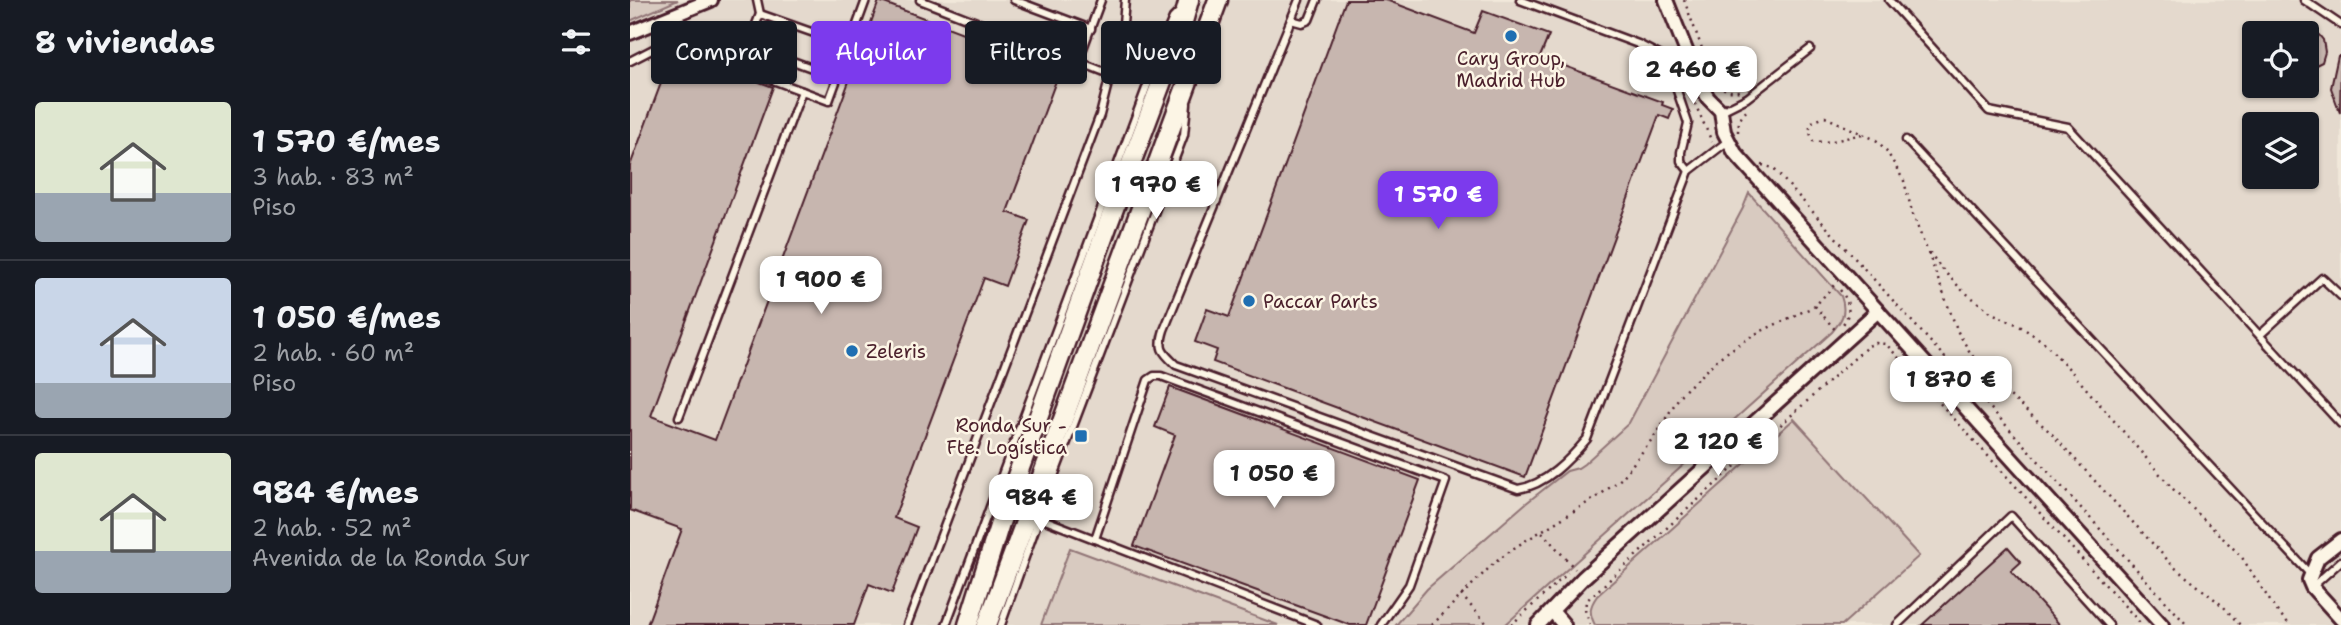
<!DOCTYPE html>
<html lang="es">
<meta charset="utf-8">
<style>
:root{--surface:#171b24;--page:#20242c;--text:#f1f3f6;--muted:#9ea1a6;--line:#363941;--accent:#7c3aed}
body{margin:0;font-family:"Shantell Sans",sans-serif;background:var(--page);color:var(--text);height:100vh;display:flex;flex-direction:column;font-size:26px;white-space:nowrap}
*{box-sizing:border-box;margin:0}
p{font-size:23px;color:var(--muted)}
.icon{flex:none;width:38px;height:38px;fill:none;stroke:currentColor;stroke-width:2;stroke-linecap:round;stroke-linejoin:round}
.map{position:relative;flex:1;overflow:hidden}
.side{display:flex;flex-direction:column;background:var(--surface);width:630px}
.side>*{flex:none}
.top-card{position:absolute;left:21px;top:21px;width:665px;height:63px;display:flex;gap:14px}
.buttons{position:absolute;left:1612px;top:21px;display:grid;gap:14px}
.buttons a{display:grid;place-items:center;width:77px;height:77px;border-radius:7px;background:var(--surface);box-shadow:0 2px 5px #0004;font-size:35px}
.price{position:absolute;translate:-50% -60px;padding:0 16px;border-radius:14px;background:#fff;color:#222;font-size:23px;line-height:46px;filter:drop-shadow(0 2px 4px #0008)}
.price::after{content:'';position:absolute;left:50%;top:42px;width:21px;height:16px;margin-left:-10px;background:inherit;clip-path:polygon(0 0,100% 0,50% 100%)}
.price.selected{background:var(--accent);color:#fff}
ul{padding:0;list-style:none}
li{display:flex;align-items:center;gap:21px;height:175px;padding:0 35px}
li+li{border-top:2px solid var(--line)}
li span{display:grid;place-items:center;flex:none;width:196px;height:140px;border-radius:7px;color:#555}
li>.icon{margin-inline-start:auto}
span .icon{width:84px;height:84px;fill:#fffc;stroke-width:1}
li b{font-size:30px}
h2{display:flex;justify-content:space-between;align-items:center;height:84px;padding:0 35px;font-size:30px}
.tag{padding:0 24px;border-radius:7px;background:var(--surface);box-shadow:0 2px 5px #0004;font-size:24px;line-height:63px}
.tag.selected{background:var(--accent);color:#fff}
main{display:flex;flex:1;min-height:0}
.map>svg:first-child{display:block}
.built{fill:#e4d9cd;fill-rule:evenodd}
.green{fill:#d8cac0;stroke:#917476;stroke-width:2}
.building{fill:#c7b6af;stroke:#4a1f2b;stroke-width:2}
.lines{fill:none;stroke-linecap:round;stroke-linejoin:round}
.lane-casing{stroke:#4a1f2b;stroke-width:11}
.street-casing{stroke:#4a1f2b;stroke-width:18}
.secondary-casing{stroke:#4a1f2b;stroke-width:23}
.path{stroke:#4a1f2b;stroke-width:2.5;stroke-dasharray:2 5;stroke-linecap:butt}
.lane{stroke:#fcf5e5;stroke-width:6}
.street{stroke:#fcf5e5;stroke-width:12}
.secondary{stroke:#fcf5e5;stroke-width:18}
.poi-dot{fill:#1f6fb2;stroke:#fcf5e5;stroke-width:2.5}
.labels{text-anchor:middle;stroke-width:5;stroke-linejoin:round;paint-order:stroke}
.poi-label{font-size:19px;fill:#4a1f2b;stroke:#fcf5e5;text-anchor:start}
</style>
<main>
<section class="side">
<h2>8 viviendas<svg class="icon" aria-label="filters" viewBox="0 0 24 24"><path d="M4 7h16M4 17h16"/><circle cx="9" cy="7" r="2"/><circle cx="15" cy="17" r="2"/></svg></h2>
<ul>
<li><span style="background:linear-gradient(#dfe7d0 65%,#9aa5b1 0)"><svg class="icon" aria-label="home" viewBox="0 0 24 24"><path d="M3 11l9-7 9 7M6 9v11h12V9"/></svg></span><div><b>1 570 €/mes</b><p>3 hab. · 83 m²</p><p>Piso</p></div></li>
<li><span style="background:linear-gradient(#c9d6e8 75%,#9aa5b1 0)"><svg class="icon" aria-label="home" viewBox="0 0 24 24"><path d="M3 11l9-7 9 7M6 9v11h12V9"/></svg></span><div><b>1 050 €/mes</b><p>2 hab. · 60 m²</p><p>Piso</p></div></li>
<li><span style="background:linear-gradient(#dfe7d0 70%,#9aa5b1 0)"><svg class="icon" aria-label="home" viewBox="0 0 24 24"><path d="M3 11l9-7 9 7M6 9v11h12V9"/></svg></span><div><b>984 €/mes</b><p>2 hab. · 52 m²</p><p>Avenida de la Ronda Sur</p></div></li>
</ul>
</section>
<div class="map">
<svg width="1711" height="625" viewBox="0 0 1711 625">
<rect width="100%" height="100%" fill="#f1e8da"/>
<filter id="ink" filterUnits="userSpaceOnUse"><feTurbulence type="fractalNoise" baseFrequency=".0143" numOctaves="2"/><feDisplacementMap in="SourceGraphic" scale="14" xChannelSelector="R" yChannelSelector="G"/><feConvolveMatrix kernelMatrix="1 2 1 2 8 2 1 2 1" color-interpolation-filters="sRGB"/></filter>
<g filter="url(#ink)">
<!-- built -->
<path class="built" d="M0,0H1711V625H0ZM1624,33H1676V86H1624ZM1624,124H1676V177H1624Z"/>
<!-- green -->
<g class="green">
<polygon points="0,0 48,0 0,21"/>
<path d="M1119,193L1211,296C1217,313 1212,320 1202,332L875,625H766L797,589L895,504L937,471L948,468L954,464L999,423L1113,208Z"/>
<path d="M1164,419L1289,556L1212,625H965C959,613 959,607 967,596Z"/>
<polygon points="440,548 648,625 411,625"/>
</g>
<!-- building -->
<g class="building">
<polygon points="716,0 756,0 844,33 853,11 919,35 910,57 1033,102 1032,105 1043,109 1039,119 1029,115 895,477 583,362 587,350 565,342 577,309 599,317"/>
<polygon points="249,1 430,70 377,212 399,220 375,286 354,278 264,518 287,527 262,593 239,584 224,625 17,625 52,529 0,510 0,166 34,75 24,71 29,57 39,60 43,50 143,87 21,416 85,440"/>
<polygon points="1676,29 1689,35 1693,40 1695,52 1692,62 1676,70"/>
<polygon points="1708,56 1711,56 1710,113 1701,88"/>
<polygon points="540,387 790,480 736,625 720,625 504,546 545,435 525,427"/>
<polygon points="1378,547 1391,562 1381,571 1430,625 1292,625"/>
</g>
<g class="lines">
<!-- lane casing -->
<g class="lane-casing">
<g id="lane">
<polyline points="290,0 480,74"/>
<polyline points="384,0 461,29"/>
<path d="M669,0L534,330C528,349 532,352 546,365L888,489C916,485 939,460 957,439L1059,171L1098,141"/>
<polyline points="890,0 1008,44 1031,56 1038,64 1058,123 1051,152 1051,161 1059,171"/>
<polyline points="1259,0 1359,111 1438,127 1711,424"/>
<polyline points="1674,0 1711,25"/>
<polyline points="661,20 672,23 679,20 687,0"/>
<polyline points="72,28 118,45 130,14 127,0"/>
<path d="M118,45L193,72C201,69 207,53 206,44L201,39L130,14"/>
<polyline points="0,61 39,41 172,91 49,417"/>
<polyline points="448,62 471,0"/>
<polyline points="172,91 199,101 236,0"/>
<polyline points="1091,111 1117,98 1180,49"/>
<polyline points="1276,140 1680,574"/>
<polyline points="1630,335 1692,278 1711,296"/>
<polyline points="410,518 687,625"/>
<polyline points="465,539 518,380 524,376 531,376 816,481 779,585 751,625"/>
<polyline points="1682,587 1711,561"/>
<polyline points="277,625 470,115 493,24 495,0"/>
<polyline points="316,625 537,32 543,18 551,10"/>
<polyline points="371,625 420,487 554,135 557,104"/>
<polyline points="1267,625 1381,516 1479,625"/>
</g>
</g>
<!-- street casing -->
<g class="street-casing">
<g id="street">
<polyline points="1036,0 1069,83 1078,98 1091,111 1094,132 1105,153 1532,625"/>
<polyline points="0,33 81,0"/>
<polyline points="1711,540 1688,558 1679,580 1682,587 1711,619"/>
<polyline points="922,611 934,625"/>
<polyline points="908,625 953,578 1248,311"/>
</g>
</g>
<!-- secondary casing -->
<g class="secondary-casing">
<g id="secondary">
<polyline points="338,625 370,523 477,227 549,36 559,0"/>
<polyline points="357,625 588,0"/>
</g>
</g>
<!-- path -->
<g class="path">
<path d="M1054,0L1083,78C1090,88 1097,93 1109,91"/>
<polyline points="1062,97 1082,142"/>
<path d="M1108,132C1108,121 1111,115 1120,108"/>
<path d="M1232,134C1214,138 1200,144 1183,141L1179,130L1182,122L1195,117L1246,140L1256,150L1274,181L1282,212L1295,246L1311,268L1332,290L1362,313L1388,325L1414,342L1441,371L1542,488L1611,556L1646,610L1660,625"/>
<polyline points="1132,165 1143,168 1557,625"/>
<polyline points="1298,253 1328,332 1341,354 1360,378 1420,432 1544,567 1593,606 1610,625"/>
<path d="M1210,290C1219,301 1222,312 1213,324"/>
<polyline points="1185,306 1207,332"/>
<polyline points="912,532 945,569"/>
<polyline points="831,595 858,625"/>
<polyline points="802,625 863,564 887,546 970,495 992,478 1026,434 1051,394 1090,357 1123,335 1185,306 1207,282"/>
<polyline points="881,625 938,573"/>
<polyline points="960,625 955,610 956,601 1238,346 1246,343 1256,344 1512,625"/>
</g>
<!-- lane -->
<use href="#lane" class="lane"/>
<!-- street -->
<use href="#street" class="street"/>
<!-- secondary -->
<use href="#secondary" class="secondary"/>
</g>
</g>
<!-- markers -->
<g class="poi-dot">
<circle cx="881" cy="36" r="7"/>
<circle cx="619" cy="301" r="7"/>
<circle cx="222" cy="351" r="7"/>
<rect x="444" y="429" width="14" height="14" rx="3.5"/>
</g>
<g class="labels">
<!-- poi labels -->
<g class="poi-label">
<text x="881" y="65" text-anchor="middle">Cary Group,<tspan x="881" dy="22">Madrid Hub</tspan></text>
<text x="633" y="308">Paccar Parts</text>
<text x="236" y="358">Zeleris</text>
<text x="437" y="432" text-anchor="end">Ronda Sur -<tspan x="437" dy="22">Fte. Logística</tspan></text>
</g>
</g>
</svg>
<div class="buttons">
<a><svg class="icon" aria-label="locate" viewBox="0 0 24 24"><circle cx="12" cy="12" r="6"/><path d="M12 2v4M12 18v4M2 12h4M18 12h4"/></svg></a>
<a><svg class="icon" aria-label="layers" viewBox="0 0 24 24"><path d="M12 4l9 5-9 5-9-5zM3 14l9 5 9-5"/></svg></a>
</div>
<b class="price" style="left:1063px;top:106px">2 460 €</b>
<b class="price" style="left:526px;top:221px">1 970 €</b>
<b class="price selected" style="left:808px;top:231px">1 570 €</b>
<b class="price" style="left:191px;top:316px">1 900 €</b>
<b class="price" style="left:1321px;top:416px">1 870 €</b>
<b class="price" style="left:1088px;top:478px">2 120 €</b>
<b class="price" style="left:644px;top:510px">1 050 €</b>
<b class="price" style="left:411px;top:534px">984 €</b>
<div class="top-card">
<a class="tag">Comprar</a>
<a class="tag selected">Alquilar</a>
<a class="tag">Filtros</a>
<a class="tag">Nuevo</a>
</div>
</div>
</main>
